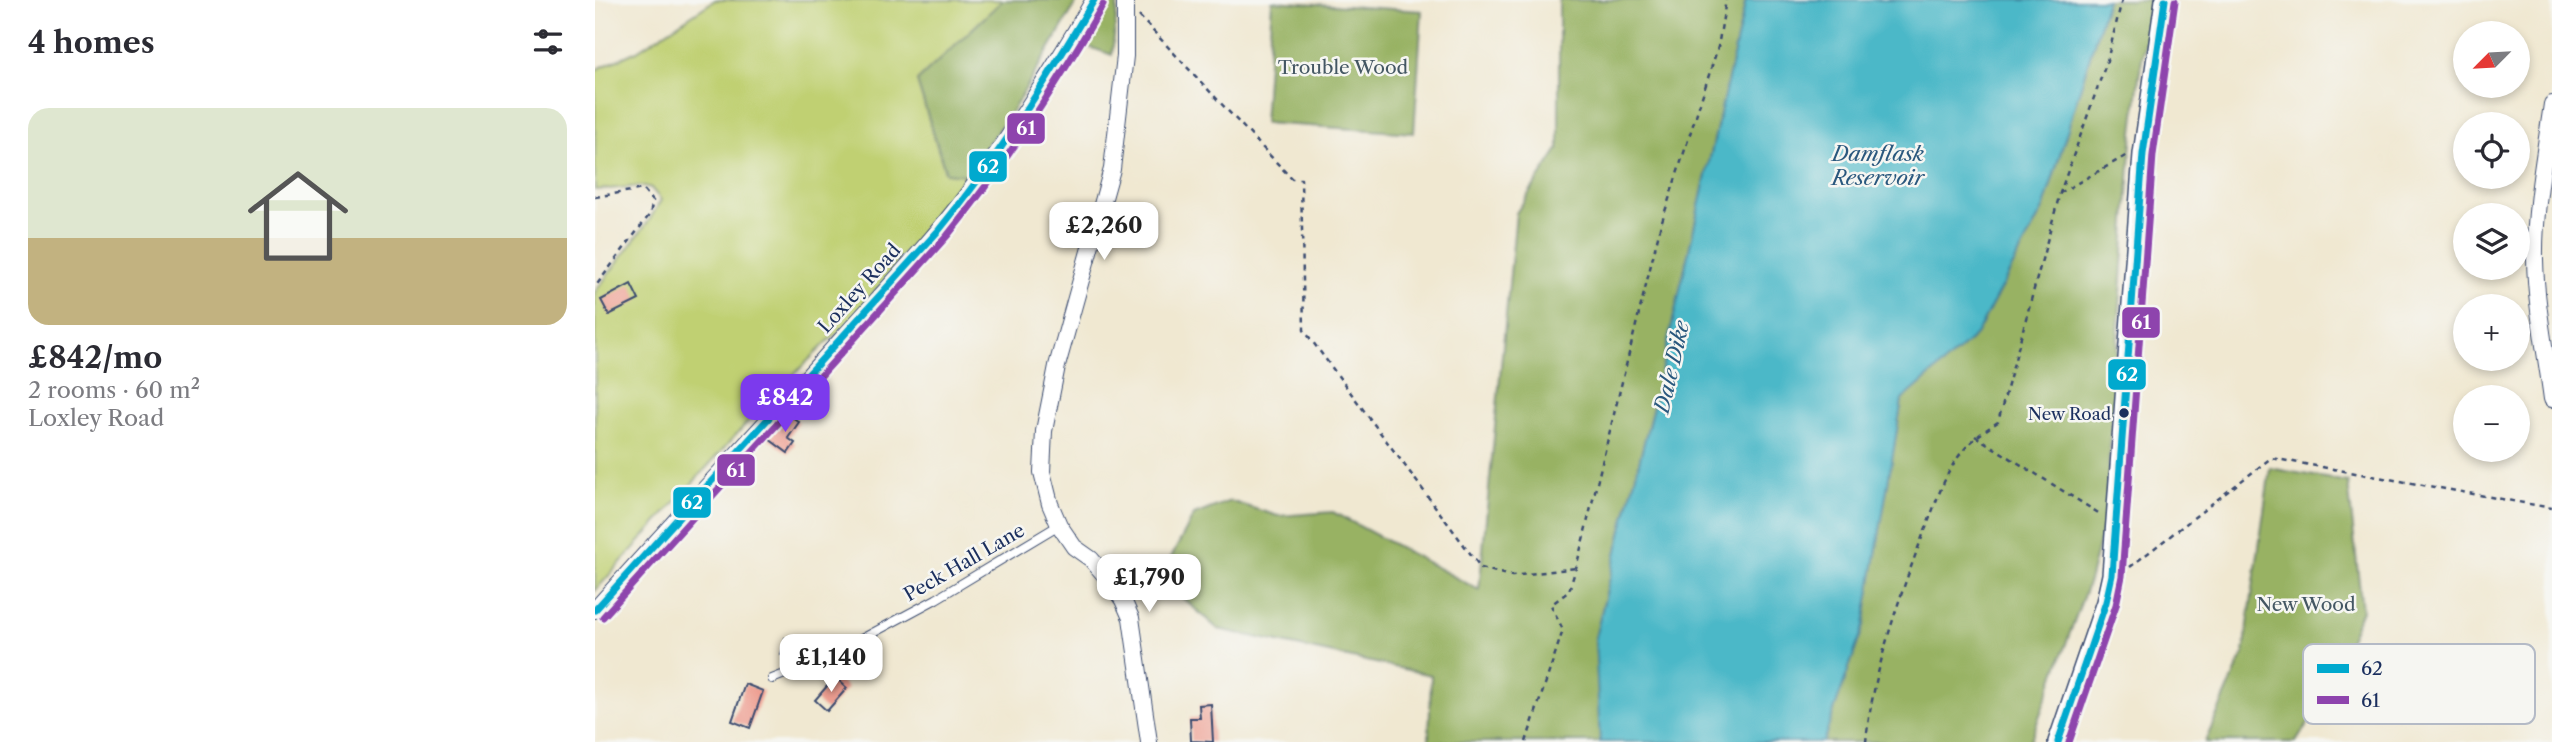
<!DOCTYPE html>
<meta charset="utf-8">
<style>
:root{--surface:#fff;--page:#f2f2f3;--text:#2b2b33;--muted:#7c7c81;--accent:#7c3aed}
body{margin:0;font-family:"Libre Caslon Text",serif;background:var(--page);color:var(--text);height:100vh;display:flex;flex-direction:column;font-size:26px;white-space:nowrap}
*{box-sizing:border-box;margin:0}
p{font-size:23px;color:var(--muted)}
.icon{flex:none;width:38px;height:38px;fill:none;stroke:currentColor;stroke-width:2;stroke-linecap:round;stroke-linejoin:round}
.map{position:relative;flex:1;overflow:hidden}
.sheet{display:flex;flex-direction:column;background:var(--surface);width:595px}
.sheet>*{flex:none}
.needle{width:46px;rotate:246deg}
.buttons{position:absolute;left:1858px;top:21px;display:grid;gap:14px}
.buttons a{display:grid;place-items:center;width:77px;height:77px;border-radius:50%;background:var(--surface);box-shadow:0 4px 10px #0003;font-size:35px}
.price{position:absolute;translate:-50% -60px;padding:0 16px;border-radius:14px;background:#fff;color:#222;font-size:23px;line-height:46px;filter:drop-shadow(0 2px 4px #0008)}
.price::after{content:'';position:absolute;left:50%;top:42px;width:21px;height:16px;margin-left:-10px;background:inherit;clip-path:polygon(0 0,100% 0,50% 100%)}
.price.current{background:var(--accent);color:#fff}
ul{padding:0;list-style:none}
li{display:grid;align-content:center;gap:14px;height:371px;padding:0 28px}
li span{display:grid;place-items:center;height:217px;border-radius:21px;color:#555}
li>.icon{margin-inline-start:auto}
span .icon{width:126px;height:126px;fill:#fffc;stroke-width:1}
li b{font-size:30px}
h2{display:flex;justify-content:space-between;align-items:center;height:84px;padding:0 28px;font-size:30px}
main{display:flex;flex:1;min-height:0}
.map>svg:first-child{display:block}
.green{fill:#c0d072;stroke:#6e8068;stroke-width:2}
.forest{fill:#98b264;stroke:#5a7061;stroke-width:2}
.water{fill:#4cb8c8;stroke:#347493;stroke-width:2}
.building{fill:#ee9e91}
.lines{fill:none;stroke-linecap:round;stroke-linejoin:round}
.service-casing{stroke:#3b4b6f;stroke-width:10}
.minor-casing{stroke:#3b4b6f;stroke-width:18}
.tertiary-casing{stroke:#3b4b6f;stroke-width:22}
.path{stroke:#3b4b6f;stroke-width:2.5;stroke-dasharray:5 5;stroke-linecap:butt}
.service{stroke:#fff;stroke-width:8}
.minor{stroke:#fff;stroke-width:16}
.tertiary{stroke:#fff;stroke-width:19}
.bus-1-casing{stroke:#f6f6f2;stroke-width:12}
.bus-2-casing{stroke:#f6f6f2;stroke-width:12}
.bus-1{stroke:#00a9ce;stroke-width:7}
.bus-2{stroke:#8e44ad;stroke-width:7}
.bus-dot{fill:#1b2f5e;stroke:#f6f6f2;stroke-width:2.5}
.labels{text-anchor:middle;stroke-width:5;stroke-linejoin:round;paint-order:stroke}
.bus-label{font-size:17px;fill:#1b2f5e;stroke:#f6f6f2;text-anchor:end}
.park-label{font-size:19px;fill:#445763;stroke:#f6f6f2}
.street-label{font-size:19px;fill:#1b2f5e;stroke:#f6f6f2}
.water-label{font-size:21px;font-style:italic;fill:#2a587e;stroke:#f6f6f2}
.key{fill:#f6f6f2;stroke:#b4bac6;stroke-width:2}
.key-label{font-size:19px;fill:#1b2f5e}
.line-badge{stroke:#f6f6f2;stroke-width:2.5}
.badge-label{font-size:19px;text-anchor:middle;font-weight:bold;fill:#fff}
</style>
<main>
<section class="sheet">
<h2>4 homes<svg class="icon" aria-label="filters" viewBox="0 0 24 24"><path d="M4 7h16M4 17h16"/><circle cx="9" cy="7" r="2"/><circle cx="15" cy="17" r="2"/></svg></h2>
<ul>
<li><span style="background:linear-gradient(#dfe7d0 60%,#c2b280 0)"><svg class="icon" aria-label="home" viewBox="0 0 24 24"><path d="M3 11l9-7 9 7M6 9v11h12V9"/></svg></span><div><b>£842/mo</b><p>2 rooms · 60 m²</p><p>Loxley Road</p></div></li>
</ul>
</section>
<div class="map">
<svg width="1957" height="742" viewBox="0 0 1957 742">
<rect width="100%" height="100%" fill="#f6f6f2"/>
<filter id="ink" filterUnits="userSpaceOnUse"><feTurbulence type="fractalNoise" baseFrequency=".0143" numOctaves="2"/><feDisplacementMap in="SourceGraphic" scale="14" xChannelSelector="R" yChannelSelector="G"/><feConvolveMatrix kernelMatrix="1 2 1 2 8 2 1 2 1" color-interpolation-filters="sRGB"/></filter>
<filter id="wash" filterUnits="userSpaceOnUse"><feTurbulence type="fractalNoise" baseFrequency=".00686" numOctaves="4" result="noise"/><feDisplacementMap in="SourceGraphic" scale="28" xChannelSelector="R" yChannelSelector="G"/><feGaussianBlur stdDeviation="1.57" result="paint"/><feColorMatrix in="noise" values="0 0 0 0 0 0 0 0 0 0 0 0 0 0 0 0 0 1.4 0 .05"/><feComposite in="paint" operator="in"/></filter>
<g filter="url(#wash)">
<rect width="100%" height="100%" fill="#f0e8d1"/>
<!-- green -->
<polygon class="green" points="120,0 408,0 322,81 350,172 370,175 364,185 253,326 233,341 168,405 0,591 0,292 55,219 66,200 56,188 49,186 0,190 0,70 42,51"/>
<!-- forest -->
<g class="forest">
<polygon points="408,0 483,0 418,110 370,175 351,173 322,81"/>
<polygon points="510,0 523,0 517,55 488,45"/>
<polygon points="964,0 1151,0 1061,395 1000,638 1007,739 1005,742 834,742 836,675 623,629 565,578 599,515 635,501 683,516 738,512 884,590 921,213 964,148"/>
<polygon points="1512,0 1557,0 1544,77 1536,152 1510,517 1495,578 1435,742 1228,742 1269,625 1307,400 1381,335 1449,207"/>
<polygon points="677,1 827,11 819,133 669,123"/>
<polygon points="1675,468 1753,482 1767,610 1732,694 1701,742 1610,742 1649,653"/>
</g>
<!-- water -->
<polygon class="water" points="1151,0 1512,0 1449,207 1381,335 1307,400 1269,625 1228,742 1005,742 1000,638 1061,395"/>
<g id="blocks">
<!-- building -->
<g class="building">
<polygon points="36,284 44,300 14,315 6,300"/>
<polygon points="193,414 204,422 193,438 200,443 193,453 174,439"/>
<polygon points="190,638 214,647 210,659 203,662 186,655"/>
<polygon points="240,677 252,688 232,711 220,700"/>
<polygon points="150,684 168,691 155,728 137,721"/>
<polygon points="616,704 618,742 596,741 595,718 605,718 604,705"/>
</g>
</g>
</g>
<g filter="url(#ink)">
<use href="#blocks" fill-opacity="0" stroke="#3b4b6f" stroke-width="2"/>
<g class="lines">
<!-- service casing -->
<g class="service-casing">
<polyline id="service" points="177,679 233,657 341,599 464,525"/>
</g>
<!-- minor casing -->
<g class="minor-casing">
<g id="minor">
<polyline points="530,0 530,56 517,169 462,366 449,431 447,472 455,504 464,525 479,547 496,559 514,580 528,600 536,618 554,742"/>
<path d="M1957,104C1950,155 1939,208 1940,260C1941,307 1951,353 1957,399"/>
<path d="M0,610C81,519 165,430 246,340C290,291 335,244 375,191C420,131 461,65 499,0"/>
</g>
</g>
<!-- tertiary casing -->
<g class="tertiary-casing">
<polyline id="tertiary" points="1463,742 1511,602 1517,575 1548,154 1570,0"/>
</g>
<!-- path -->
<g class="path">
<polyline points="544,16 697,179 706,179 709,330 886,568 917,576 981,568"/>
<polyline points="1465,193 1532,155"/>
<polyline points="0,197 48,189 58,201 55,214 0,287"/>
<polyline points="1380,436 1505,514"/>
<polyline points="1535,567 1676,458 1957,508"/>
<polyline points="931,742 968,630 956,605 974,591 981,568 1066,224 1123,47 1131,0"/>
<path d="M1271,742C1277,676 1304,597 1328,535C1337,514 1344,490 1355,470C1367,448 1382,435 1403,422L1465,193L1512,61L1527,0"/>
</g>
<!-- service -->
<use href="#service" class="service"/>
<!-- minor -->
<use href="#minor" class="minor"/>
<!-- tertiary -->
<use href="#tertiary" class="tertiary"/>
<!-- bus-1 casing -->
<g class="bus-1-casing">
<g id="bus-1">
<path d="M0,610L344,230C403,158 452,80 499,0"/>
<polyline points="1463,742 1511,602 1517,575 1548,154 1570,0"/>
</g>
</g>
<!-- bus-2 casing -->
<g class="bus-2-casing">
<g id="bus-2">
<path d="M8,617L352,236C411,164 461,86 508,5"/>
<polyline points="1474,742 1521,605 1527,576 1558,155 1580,1"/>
</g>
</g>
<!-- bus-1 -->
<use href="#bus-1" class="bus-1"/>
<!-- bus-2 -->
<use href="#bus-2" class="bus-2"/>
</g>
</g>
<!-- markers -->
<circle class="bus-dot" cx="1529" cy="413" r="6"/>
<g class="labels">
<!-- bus labels -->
<g class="bus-label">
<text x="1516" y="420">New Road</text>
</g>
<!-- park labels -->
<g class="park-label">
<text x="748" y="74">Trouble Wood</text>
<text x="1711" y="611">New Wood</text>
</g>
<!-- street labels -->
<g class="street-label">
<text transform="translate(264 288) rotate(-48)" y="7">Loxley Road</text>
<text transform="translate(369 562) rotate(-30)" y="7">Peck Hall Lane</text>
</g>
<!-- water labels -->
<g class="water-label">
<text x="1283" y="161">Damflask<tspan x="1283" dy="24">Reservoir</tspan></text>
<text transform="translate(1077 367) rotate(-77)" y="7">Dale Dike</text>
</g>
</g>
<!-- legend -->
<rect x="1708" y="644" width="232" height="80" rx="10" class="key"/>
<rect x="1722" y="664" width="32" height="9" fill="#00a9ce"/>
<rect x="1722" y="696" width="32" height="8" fill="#8e44ad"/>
<g class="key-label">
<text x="1766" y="675">62</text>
<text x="1766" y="707">61</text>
</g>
<g class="line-badge">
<rect x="411" y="112" width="40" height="33" rx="7" fill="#8e44ad"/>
<rect x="373" y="150" width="40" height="33" rx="7" fill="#00a9ce"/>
<rect x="1526" y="306" width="40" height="33" rx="7" fill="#8e44ad"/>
<rect x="1512" y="358" width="40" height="33" rx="7" fill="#00a9ce"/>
<rect x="121" y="453" width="40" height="34" rx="7" fill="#8e44ad"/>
<rect x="77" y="486" width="40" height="33" rx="7" fill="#00a9ce"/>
</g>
<g class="badge-label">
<text x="431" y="135">61</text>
<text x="393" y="173">62</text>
<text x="1546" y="329">61</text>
<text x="1532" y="381">62</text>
<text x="141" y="477">61</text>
<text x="97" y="509">62</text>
</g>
</svg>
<div class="buttons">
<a><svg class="needle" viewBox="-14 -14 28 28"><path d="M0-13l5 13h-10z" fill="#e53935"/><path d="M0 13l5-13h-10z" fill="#7c7c81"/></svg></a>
<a><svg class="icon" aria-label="locate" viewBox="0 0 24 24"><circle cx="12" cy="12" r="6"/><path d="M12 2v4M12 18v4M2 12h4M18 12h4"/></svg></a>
<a><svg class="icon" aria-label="layers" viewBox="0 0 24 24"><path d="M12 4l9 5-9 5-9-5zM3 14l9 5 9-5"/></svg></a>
<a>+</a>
<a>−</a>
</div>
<b class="price" style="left:509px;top:262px">£2,260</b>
<b class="price current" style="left:190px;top:434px">£842</b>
<b class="price" style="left:554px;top:614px">£1,790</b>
<b class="price" style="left:236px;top:694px">£1,140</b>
</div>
</main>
